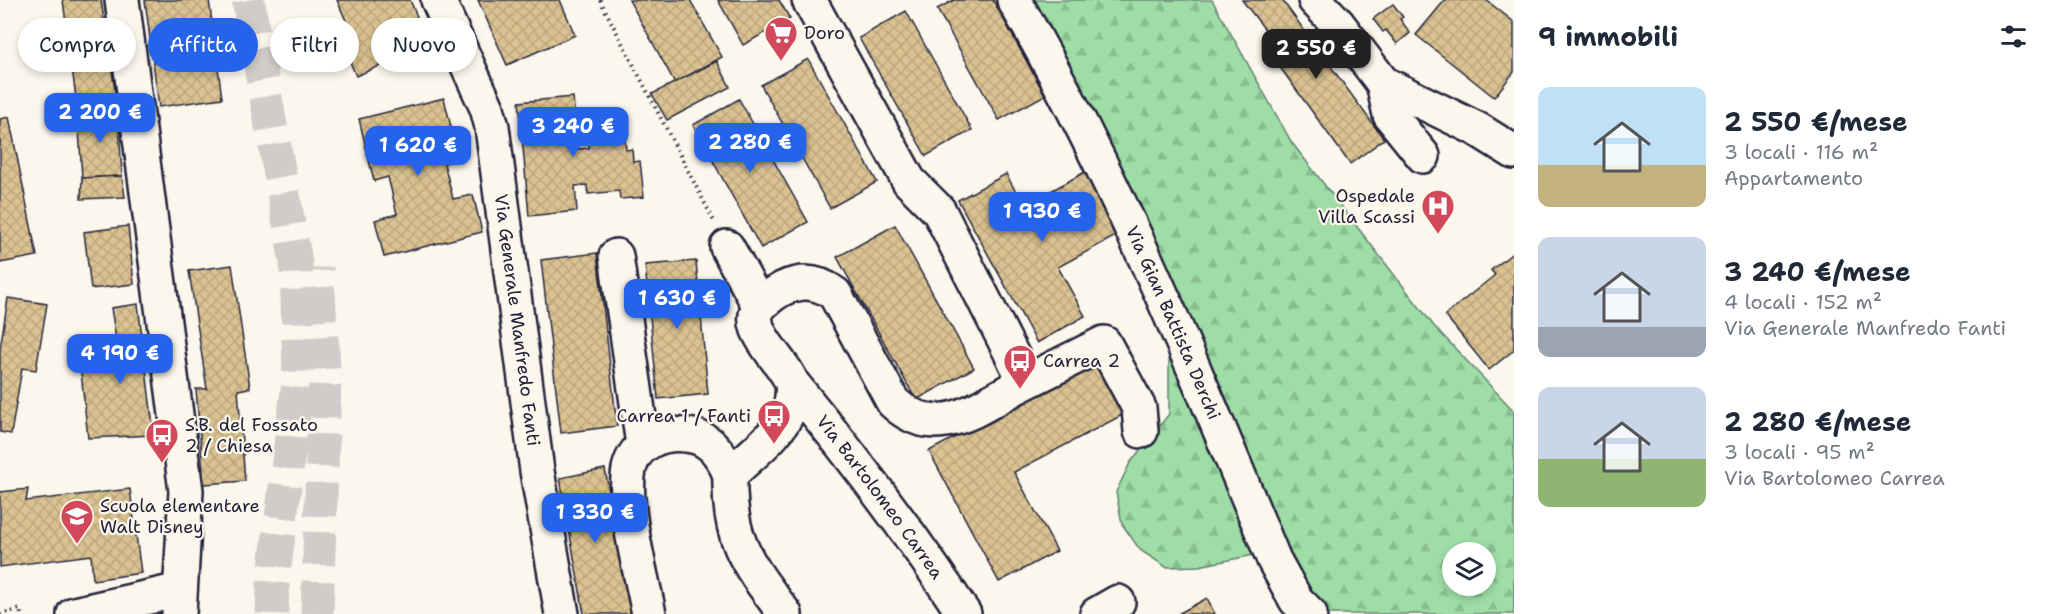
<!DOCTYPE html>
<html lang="it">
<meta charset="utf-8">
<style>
:root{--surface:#fff;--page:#f6f6f7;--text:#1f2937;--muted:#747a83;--accent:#2563eb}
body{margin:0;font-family:"Shantell Sans",sans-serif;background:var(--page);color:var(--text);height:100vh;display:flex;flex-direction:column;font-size:22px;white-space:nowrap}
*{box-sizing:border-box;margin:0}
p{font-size:20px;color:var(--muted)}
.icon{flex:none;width:33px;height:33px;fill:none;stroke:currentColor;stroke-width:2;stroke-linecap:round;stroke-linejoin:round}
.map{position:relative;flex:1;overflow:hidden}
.details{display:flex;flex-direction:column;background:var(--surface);width:540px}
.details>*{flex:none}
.top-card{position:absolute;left:18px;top:18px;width:570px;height:54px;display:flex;gap:12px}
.controls{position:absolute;left:1442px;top:542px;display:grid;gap:12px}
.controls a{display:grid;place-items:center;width:54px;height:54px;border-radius:50%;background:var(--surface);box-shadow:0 3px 9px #0003;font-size:30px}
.price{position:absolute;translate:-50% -51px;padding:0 14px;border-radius:12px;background:var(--accent);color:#fff;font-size:20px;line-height:39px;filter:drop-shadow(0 2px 3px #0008)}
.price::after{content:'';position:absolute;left:50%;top:36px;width:18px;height:14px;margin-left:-9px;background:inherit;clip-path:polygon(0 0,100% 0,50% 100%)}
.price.selected{background:#222;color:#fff}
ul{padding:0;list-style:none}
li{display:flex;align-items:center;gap:18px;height:150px;padding:0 24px}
li span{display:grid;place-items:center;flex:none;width:168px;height:120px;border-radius:12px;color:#555}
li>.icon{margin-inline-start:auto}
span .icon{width:72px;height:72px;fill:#fffc;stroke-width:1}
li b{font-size:26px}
h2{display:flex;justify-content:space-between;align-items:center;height:72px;padding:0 24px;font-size:26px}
.chip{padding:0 21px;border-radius:27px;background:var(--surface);box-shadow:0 3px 9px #0003;font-size:21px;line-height:54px}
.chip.selected{background:var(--accent);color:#fff}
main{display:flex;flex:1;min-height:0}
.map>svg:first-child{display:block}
.forest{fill:url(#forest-firs);stroke:#608070;stroke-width:1.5;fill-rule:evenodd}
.building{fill:url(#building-cross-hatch);stroke:#22223b;stroke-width:1.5}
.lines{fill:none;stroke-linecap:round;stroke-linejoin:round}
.highway-tunnel{stroke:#d0ccc9;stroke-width:33;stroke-dasharray:33 16;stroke-linecap:butt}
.minor-casing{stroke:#22223b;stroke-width:38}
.path{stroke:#22223b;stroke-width:4;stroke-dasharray:1.5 4.5;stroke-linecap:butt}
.minor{stroke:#fbf7ec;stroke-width:33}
.labels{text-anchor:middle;stroke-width:4.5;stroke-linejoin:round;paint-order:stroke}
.poi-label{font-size:18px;fill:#22223b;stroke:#fbf7ec;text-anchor:start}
.street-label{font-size:18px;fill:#22223b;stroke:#fbf7ec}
</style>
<main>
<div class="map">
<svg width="1514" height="614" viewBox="0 0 1514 614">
<defs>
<pattern id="forest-firs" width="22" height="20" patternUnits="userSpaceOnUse" patternTransform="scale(1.5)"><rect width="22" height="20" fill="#9edda6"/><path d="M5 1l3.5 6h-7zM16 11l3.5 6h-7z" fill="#88bd90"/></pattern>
<pattern id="building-cross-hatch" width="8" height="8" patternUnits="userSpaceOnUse" patternTransform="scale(1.5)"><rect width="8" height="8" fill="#dac291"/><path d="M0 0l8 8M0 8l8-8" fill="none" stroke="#bba67e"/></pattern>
</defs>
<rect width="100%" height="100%" fill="#fbf7ec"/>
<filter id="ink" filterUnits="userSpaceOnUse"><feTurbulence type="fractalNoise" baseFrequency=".0167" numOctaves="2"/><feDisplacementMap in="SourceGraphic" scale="12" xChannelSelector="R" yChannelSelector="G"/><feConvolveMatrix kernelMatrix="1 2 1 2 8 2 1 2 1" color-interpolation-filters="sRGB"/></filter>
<g filter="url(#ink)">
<!-- forest -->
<path class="forest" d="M1025,0H1212L1292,143L1434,326L1514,411V614H1321L1279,555H1254L1199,566L1166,567L1140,550L1122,524L1116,492L1130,463L1169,414V351ZM1452,552H1485V585H1452Z"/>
<!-- building -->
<g class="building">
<polygon points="63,0 101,0 118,110 78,113"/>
<polygon points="145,0 209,0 222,98 159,107"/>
<polygon points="337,0 410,0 429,45 356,76 342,43 350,30"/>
<polygon points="478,0 560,0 575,35 507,65"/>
<polygon points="629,0 690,0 722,57 675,83"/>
<polygon points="718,0 779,0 790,19 743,45"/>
<polygon points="954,0 993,0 1045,95 999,120 937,9"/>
<polygon points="1242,0 1282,0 1384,139 1350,164 1269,52 1277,45"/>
<polygon points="1445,0 1486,0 1514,22 1514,72 1494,97 1416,35"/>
<polygon points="1393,4 1403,17 1400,19 1410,33 1397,44 1386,30 1383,32 1373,19"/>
<polygon points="906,11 972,130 926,156 859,38"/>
<polygon points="808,59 877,182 830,208 761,85"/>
<polygon points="717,61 730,87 667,120 652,94"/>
<polygon points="573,97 578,149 589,148 588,134 593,133 592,121 623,118 626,150 632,149 633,162 640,161 644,197 620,199 619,191 588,194 587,185 575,186 577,211 529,216 519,102"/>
<polygon points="444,98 459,160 444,163 453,199 473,195 482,232 384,257 375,220 397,214 388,177 374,181 359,119"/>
<polygon points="739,99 808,222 761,248 693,125"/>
<polygon points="118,110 122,176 82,178 78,113"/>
<polygon points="9,117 37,256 0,263 0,119"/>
<polygon points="1092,168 1127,230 1058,267 1085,316 1037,343 958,200 1006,174 1024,206"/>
<polygon points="122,176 125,197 81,199 82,178"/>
<polygon points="895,225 974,368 916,400 837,257"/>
<polygon points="128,226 134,284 91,289 84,232"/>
<polygon points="1514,252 1514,350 1489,370 1445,315 1495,275 1491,270"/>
<polygon points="597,253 617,426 561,433 541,260"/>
<polygon points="696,261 708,394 658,399 645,265"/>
<polygon points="232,265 250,388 238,390 245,481 204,484 196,389 207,389 189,271"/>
<polygon points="8,298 47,304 36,370 22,368 11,434 0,432 0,349"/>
<polygon points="138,304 154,435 88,438 81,372 120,366 111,308"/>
<polygon points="1102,359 1130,411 1014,472 1057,551 999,582 929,451"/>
<polygon points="605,469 631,614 584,614 560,478"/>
<polygon points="28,489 26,501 130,489 141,573 93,580 91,555 0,567 0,492"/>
<polygon points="1207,598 1215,614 1178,614"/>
</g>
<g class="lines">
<!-- highway-tunnel -->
<g class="highway-tunnel">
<polyline points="248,0 296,262 299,374 273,583 272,614"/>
<polyline points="317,614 325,380 317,268"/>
</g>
<!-- minor casing -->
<g class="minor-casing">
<g id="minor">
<polyline points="122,0 186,491 179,614"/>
<path id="s1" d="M438,0L487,108L492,127L537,471L562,614"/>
<path id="s2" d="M1014,0C1117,179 1195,369 1274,560L1296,600L1310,614"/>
<polyline points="1315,0 1338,24 1383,83 1477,129 1514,152"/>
<polyline points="1383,83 1390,115 1423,156"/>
<polyline points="727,247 759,305"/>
<polyline points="616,256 643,445"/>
<path id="s3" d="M792,383C853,457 911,534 964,614"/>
<polyline points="1020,385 1104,343 1139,408 1141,431"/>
<path d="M730,475C728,541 747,563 785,614"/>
<polyline points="74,614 180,590"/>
<path d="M649,614C642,576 622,506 629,469C635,443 661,432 686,435C710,437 721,453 730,475C750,455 781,434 790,407C792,401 793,389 792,384C786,361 735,325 765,301C774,293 784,286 797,284C811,281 823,285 835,294L893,402C936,443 977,408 1020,385V372L1014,359L939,211L909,181L809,0"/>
<polyline points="1097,614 1118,602"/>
</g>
</g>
<!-- path -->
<g class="path">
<polyline points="600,0 715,223"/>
<polyline points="0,614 20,609 21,614"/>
</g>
<!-- minor -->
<use href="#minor" class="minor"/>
</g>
</g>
<!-- icons -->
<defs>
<g id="supermarket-pin" transform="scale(1.725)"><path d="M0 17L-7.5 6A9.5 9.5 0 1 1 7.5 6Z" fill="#d1495b" stroke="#fbf7ec"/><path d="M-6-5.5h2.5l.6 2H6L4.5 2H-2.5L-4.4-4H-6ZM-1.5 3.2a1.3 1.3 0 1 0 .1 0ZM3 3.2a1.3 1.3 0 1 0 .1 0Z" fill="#fff"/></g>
<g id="hospital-pin" transform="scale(1.725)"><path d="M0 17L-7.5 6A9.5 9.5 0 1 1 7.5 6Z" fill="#d1495b" stroke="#fbf7ec"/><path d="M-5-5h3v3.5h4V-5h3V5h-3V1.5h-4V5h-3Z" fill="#fff"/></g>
<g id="bus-pin" transform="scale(1.725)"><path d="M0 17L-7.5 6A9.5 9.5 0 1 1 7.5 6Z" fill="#d1495b" stroke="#fbf7ec"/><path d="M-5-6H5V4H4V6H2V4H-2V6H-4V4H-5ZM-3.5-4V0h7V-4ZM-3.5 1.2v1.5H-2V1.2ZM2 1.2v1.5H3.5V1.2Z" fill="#fff"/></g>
<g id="school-pin" transform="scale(1.725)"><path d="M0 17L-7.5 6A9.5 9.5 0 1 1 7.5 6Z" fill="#d1495b" stroke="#fbf7ec"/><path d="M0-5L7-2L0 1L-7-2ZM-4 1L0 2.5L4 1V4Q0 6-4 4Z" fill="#fff"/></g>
</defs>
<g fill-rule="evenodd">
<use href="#supermarket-pin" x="781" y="33"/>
<use href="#hospital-pin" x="1438" y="206"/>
<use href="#bus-pin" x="1020" y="361"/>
<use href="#bus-pin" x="774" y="416"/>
<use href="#bus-pin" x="162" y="435"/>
<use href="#school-pin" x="77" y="516"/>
</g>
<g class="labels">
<!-- poi labels -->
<g class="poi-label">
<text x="804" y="39">Doro</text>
<text x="1415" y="202" text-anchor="end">Ospedale<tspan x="1415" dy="21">Villa Scassi</tspan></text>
<text x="1043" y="367">Carrea 2</text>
<text x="751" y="422" text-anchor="end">Carrea 1 / Fanti</text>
<text x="185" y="431">S.B. del Fossato<tspan x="185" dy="21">2 / Chiesa</tspan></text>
<text x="100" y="512">Scuola elementare<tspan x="100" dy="21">Walt Disney</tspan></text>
</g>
<!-- street labels -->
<g class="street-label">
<text dy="6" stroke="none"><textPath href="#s1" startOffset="333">Via Generale Manfredo Fanti</textPath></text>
<text dy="6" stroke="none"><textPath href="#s2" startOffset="360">Via Gian Battista Derchi</textPath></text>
<text dy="6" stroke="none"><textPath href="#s3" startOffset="144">Via Bartolomeo Carrea</textPath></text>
</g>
</g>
</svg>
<div class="controls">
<a><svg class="icon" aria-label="layers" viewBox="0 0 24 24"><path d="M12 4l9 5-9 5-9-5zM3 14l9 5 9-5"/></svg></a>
</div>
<b class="price selected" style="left:1316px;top:80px">2 550 €</b>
<b class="price" style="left:100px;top:144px">2 200 €</b>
<b class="price" style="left:573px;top:158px">3 240 €</b>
<b class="price" style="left:750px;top:174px">2 280 €</b>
<b class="price" style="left:418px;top:177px">1 620 €</b>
<b class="price" style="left:1042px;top:243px">1 930 €</b>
<b class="price" style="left:677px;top:330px">1 630 €</b>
<b class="price" style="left:120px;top:385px">4 190 €</b>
<b class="price" style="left:595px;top:544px">1 330 €</b>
<div class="top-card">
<a class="chip">Compra</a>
<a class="chip selected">Affitta</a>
<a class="chip">Filtri</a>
<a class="chip">Nuovo</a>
</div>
</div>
<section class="details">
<h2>9 immobili<svg class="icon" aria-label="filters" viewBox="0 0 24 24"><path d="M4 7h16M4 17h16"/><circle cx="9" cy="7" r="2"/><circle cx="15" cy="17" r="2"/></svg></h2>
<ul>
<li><span style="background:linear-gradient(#bfe0f5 65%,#c2b280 0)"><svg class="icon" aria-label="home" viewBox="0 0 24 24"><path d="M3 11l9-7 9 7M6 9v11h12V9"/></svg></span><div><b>2 550 €/mese</b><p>3 locali · 116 m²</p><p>Appartamento</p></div></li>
<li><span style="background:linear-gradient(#c9d6e8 75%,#9aa5b1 0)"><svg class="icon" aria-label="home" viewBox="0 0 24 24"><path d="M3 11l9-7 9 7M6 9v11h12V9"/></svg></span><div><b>3 240 €/mese</b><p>4 locali · 152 m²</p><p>Via Generale Manfredo Fanti</p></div></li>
<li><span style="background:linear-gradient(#c9d6e8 60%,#8fb573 0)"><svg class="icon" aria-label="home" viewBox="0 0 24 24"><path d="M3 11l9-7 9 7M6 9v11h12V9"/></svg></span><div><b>2 280 €/mese</b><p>3 locali · 95 m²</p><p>Via Bartolomeo Carrea</p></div></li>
</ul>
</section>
</main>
